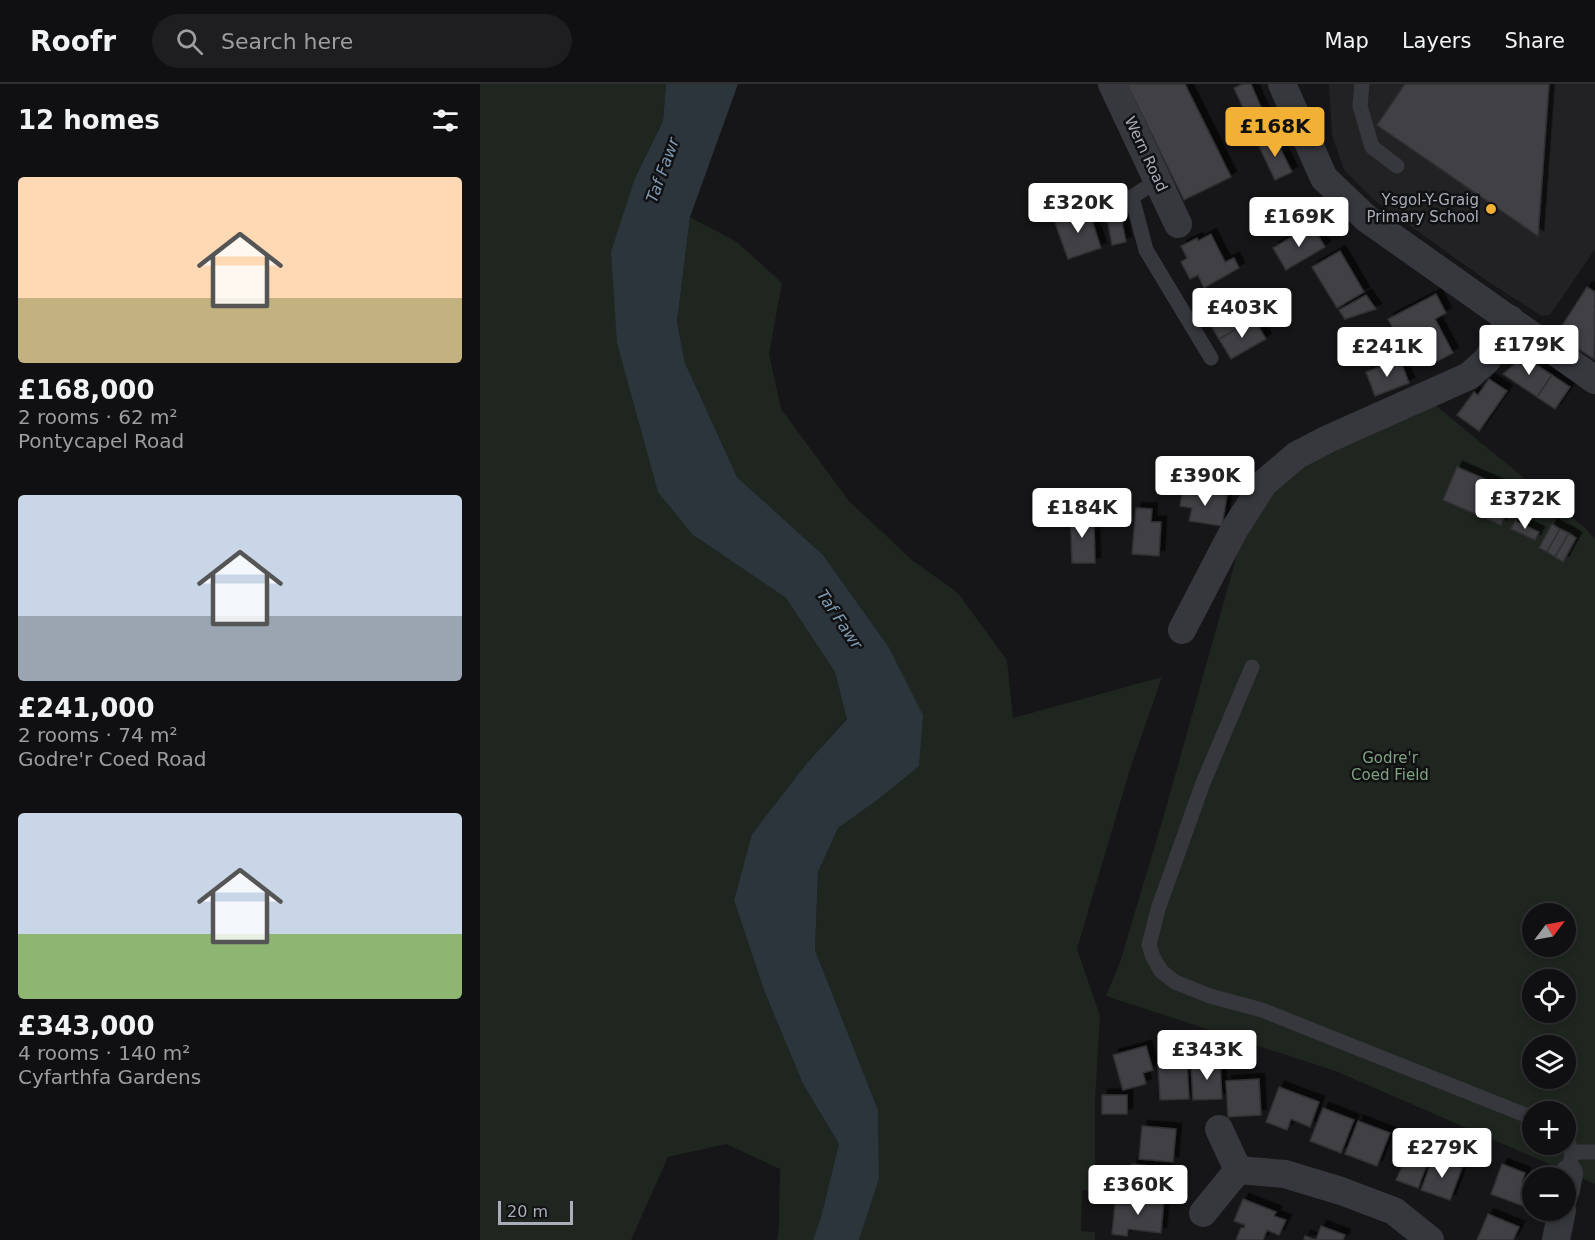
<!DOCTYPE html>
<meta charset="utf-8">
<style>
:root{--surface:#101012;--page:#1e1e20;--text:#f1f3f6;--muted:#9c9d9f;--line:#303032;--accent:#f2b134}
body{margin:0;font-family:"DejaVu Sans",sans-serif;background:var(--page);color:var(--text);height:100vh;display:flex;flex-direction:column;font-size:22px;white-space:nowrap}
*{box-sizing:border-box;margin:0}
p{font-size:20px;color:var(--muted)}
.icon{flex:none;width:33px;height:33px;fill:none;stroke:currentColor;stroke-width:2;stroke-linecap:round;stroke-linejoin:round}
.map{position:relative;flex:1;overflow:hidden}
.sheet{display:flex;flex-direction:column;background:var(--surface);width:480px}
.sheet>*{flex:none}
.needle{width:39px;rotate:58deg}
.fabs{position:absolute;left:1042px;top:819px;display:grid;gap:12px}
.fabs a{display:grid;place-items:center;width:54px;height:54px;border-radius:50%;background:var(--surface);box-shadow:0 3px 9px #0003,0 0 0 2px var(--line);font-size:30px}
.scale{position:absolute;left:18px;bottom:15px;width:75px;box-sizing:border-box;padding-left:6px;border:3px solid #a8adb8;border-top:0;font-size:16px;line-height:21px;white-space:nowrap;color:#a8adb8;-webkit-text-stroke:4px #111113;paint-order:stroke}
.price{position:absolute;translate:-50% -51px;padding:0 14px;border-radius:6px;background:#fff;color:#222;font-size:20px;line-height:39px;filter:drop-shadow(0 2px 3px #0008)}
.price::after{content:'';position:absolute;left:50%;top:36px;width:18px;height:14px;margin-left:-9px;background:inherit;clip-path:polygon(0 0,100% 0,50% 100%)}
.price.current{background:var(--accent);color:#111}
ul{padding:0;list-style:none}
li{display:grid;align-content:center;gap:12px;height:318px;padding:0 18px}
li span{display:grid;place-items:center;height:186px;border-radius:6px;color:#555}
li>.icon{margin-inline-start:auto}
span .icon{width:108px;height:108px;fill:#fffc;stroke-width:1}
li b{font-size:26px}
h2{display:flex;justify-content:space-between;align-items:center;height:72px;padding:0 18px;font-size:26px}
header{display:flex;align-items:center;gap:36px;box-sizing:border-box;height:84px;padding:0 30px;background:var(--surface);border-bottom:2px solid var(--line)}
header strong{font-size:28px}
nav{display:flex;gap:33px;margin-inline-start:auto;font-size:21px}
.search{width:420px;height:54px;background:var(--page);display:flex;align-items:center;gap:15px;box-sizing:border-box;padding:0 21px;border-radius:33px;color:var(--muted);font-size:22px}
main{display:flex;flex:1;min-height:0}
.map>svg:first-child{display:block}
.built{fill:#222225}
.green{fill:#1e261f;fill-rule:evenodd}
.water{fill:#2c353c}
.building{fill:#404145;stroke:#303034;stroke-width:1.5;filter:url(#shadow)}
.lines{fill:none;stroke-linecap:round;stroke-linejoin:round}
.service{stroke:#37383d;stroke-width:15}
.minor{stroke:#37383d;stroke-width:28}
.poi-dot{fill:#f2b134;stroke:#111113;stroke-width:2}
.labels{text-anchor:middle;stroke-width:5;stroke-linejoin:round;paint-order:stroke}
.street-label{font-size:15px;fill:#a8adb8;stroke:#111113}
.poi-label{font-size:15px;fill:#a8adb8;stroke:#111113;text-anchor:end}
.park-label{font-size:15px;fill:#7fa381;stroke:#111113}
.water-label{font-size:16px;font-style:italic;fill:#7f9bb3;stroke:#111113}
</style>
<header>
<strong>Roofr</strong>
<div class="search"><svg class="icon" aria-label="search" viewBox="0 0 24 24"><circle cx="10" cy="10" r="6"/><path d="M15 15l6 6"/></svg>Search here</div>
<nav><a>Map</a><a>Layers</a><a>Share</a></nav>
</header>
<main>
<section class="sheet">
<h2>12 homes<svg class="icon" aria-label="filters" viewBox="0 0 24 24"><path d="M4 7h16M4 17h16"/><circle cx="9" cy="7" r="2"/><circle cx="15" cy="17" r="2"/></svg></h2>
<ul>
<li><span style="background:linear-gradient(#ffd9b3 65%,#c2b280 0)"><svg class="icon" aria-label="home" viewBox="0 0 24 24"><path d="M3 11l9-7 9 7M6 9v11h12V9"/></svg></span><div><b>£168,000</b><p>2 rooms · 62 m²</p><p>Pontycapel Road</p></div></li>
<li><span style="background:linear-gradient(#c9d6e8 65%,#9aa5b1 0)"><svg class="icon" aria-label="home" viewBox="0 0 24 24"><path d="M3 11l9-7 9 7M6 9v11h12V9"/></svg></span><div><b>£241,000</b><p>2 rooms · 74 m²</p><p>Godre'r Coed Road</p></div></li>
<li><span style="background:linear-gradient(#c9d6e8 65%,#8fb573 0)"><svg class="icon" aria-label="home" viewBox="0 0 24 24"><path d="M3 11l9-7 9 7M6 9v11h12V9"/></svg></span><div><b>£343,000</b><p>4 rooms · 140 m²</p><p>Cyfarthfa Gardens</p></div></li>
</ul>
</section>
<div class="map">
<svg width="1115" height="1156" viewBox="0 0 1115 1156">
<defs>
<filter id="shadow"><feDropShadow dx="5.5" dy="-5.5" stdDeviation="0" flood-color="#0009"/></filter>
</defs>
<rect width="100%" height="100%" fill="#161618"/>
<!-- built -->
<polygon class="built" points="849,0 1115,0 1115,165 1070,231 1062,232 1010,199 894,116 864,86 852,51"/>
<!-- green -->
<g class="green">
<polygon points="0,0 186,0 183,37 155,94 213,451 306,514 355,588 367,634 327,679 272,750 254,816 285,909 323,1000 359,1060 341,1133 333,1156 297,1156 299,1142 300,1085 246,1060 188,1073 151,1156 0,1156"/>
<polygon points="210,133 257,158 302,199 289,270 301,325 369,417 433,477 477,508 527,576 533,634 682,593 650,685 597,865 620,932 615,1017 615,1106 602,1106 601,1147 615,1148 615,1156 379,1156 399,1095 398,1026 335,866 338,788 358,744 396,717 408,562 343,471 257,393 205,279 197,238"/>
<path d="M955,321L1105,444L1115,455V1100L858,988L626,912L640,878L684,731L762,453L797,404L827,379ZM1053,830H1086V862H1053ZM1053,896H1086V928H1053ZM1053,962H1086V994H1053ZM1053,1028H1086V1060H1053Z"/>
</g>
<!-- water -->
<polygon class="water" points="186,0 258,0 210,133 197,238 205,279 257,393 343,471 408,562 443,631 439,682 396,717 358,744 338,788 335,866 398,1026 399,1095 379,1156 333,1156 341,1133 359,1060 323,1000 285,909 254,816 272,750 327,679 367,635 355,588 306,514 213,451 178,408 137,259 131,168 155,94 183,37"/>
<!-- building -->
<g class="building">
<polygon points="647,0 705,0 751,93 704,116"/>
<polygon points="763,0 771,0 792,49 777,55 754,4"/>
<polygon points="925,0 1069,0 1058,152 897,41"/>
<polygon points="794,52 812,88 795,96 778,60"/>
<polygon points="608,124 621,164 588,175 574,136"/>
<polygon points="641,133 646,158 632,161 627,135"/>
<polygon points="832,141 845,163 806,186 793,164"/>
<polygon points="731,150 745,178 754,174 759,184 724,204 718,191 710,195 701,178 707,174 701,162 717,154 718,157"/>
<polygon points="860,167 884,208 857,224 832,183"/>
<polygon points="1107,203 1115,208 1114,275 1076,251"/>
<polygon points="956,210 966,229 955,235 973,269 954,279 936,244 918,254 908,235"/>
<polygon points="886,211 896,225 865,235 859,226"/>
<polygon points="764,213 774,231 772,232 774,235 739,255 727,235"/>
<polygon points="774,235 786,255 751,275 739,255"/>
<polygon points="920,275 929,299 895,312 886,288"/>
<polygon points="1049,276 1072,291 1057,313 1023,290 1037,278"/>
<polygon points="1072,291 1090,303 1075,325 1057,313"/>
<polygon points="1009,295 1027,307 999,347 977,331 994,308 998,311"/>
<polygon points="977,383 1035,408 1021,441 963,416"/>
<polygon points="703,405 747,411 742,442 709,437 712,424 700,422"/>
<polygon points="656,424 672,425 671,438 681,438 679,472 652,470"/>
<polygon points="605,426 606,440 614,440 615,479 592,479 590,427"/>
<polygon points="1035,437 1059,448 1055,456 1031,445"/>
<polygon points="1072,440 1080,445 1067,468 1059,464"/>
<polygon points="1080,445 1089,449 1075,473 1067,468"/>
<polygon points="1089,449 1096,454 1083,478 1075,473"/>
<polygon points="666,962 673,986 663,989 666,1000 643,1006 633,971"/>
<polygon points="707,978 709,1015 680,1016 678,980"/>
<polygon points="740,978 742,1015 713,1016 711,980"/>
<polygon points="779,995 781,1031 748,1033 746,997"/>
<polygon points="799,1003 839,1018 830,1043 811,1035 807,1046 786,1038"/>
<rect x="622" y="1011" width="25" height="19"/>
<polygon points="843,1024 874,1036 861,1069 830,1057"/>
<polygon points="878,1037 910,1049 897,1082 865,1070"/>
<polygon points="662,1042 696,1045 693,1078 659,1075"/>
<polygon points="920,1058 951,1070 938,1104 916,1096 922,1083 912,1079"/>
<polygon points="953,1074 982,1084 970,1116 941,1106"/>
<polygon points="652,1080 687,1084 684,1116 650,1113"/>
<polygon points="1022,1080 1045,1089 1042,1098 1053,1102 1046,1123 1011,1110"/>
<polygon points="650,1113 684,1116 681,1149 648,1145 647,1152 632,1150 635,1120 649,1121"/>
<polygon points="763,1115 796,1128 794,1132 806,1136 799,1151 787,1146 783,1156 756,1156 761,1144 764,1144 765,1141 754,1137"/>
<polygon points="1008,1130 1039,1143 1033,1156 997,1156"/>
<polygon points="841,1142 865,1151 863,1156 824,1156 825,1152 836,1156"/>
</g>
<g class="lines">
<!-- service -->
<g class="service">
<polyline points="882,0 880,22 892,63 917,82"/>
<polyline points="678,96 652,113 666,166 731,274"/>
<polyline points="772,583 723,699 678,825 669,861 673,873 681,887 695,898 730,912 782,926 1053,1034"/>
<polyline points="1086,1053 1092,1068 1089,1089"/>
<polyline points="1092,1068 1115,1068"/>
</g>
<!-- minor -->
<g class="minor">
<polyline points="632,0 698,140"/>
<polyline points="802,0 844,94 887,135 1115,296"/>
<polyline points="702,546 754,446 784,399 817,371 848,355 989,292 1007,276 1030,235"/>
<polyline points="739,1045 758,1086 805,1090 861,1107 914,1127 950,1156"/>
<polyline points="1086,1106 1089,1089"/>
<polyline points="723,1129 758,1086"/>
<polyline points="1076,1156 1082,1126"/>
</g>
</g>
<!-- markers -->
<circle class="poi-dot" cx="1011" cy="125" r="6"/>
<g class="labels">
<!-- street labels -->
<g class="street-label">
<text transform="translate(666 70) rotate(65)" y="5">Wern Road</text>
</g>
<!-- poi labels -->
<g class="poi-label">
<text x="999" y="121">Ysgol-Y-Graig<tspan x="999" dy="17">Primary School</tspan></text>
</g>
<!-- park labels -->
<g class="park-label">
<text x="910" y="679">Godre'r<tspan x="910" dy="17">Coed Field</tspan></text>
</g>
<!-- water labels -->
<g class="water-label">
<text transform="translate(182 86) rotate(-70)" y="6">Taf Fawr</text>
<text transform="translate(360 535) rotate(56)" y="6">Taf Fawr</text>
</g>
</g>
</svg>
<div class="fabs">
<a><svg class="needle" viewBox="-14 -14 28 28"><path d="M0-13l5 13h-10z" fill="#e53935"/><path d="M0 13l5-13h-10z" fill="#9c9d9f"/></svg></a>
<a><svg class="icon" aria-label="locate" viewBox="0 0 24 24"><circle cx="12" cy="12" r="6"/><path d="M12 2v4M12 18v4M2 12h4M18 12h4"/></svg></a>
<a><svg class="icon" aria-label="layers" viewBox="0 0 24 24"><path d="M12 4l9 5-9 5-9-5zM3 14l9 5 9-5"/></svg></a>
<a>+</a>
<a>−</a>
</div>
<div class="scale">20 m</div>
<b class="price current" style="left:795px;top:74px">£168K</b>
<b class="price" style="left:598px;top:150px">£320K</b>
<b class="price" style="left:819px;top:164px">£169K</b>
<b class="price" style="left:762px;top:255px">£403K</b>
<b class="price" style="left:1049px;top:292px">£179K</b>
<b class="price" style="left:907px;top:294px">£241K</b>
<b class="price" style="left:725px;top:423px">£390K</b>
<b class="price" style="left:1045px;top:446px">£372K</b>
<b class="price" style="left:602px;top:455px">£184K</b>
<b class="price" style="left:727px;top:997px">£343K</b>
<b class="price" style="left:962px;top:1095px">£279K</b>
<b class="price" style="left:658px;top:1132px">£360K</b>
</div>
</main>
